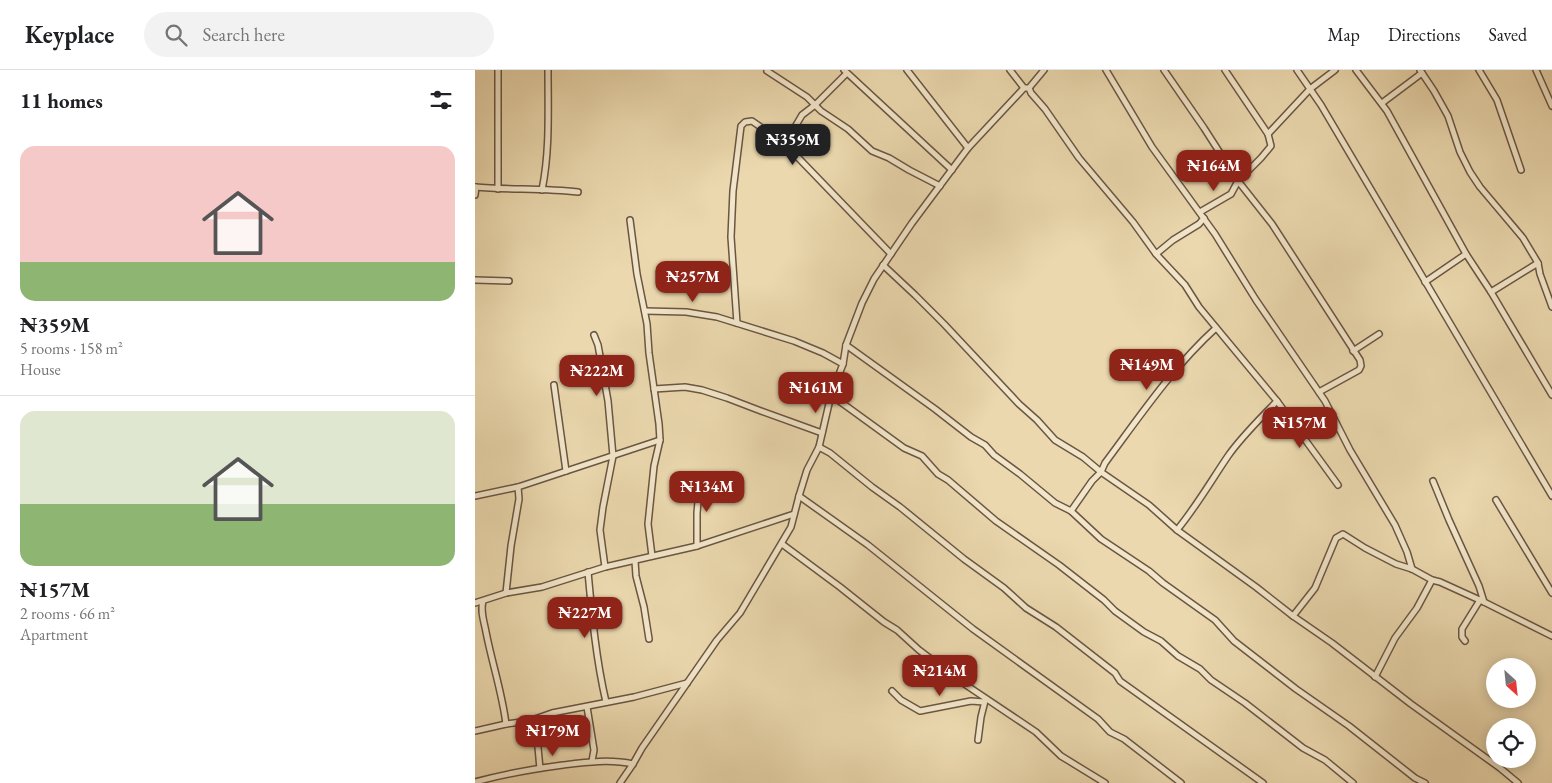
<!DOCTYPE html>
<meta charset="utf-8">
<style>
:root{--surface:#fff;--page:#f2f2f2;--text:#202124;--muted:#757577;--line:#e0e0e0;--accent:#8f2418}
body{margin:0;font-family:"EB Garamond",serif;background:var(--page);color:var(--text);height:100vh;display:flex;flex-direction:column;font-size:19px;white-space:nowrap}
*{box-sizing:border-box;margin:0}
p{font-size:16px;color:var(--muted)}
.icon{flex:none;width:28px;height:28px;fill:none;stroke:currentColor;stroke-width:2;stroke-linecap:round;stroke-linejoin:round}
.map{position:relative;flex:1;overflow:hidden}
.drawer{display:flex;flex-direction:column;background:var(--surface);width:475px}
.drawer>*{flex:none}
.needle{width:32px;rotate:153deg}
.controls{position:absolute;left:1011px;top:588px;display:grid;gap:10px}
.controls a{display:grid;place-items:center;width:50px;height:50px;border-radius:50%;background:var(--surface);box-shadow:0 2px 12px #0003;font-size:25px}
.price{position:absolute;translate:-50% -42px;padding:0 11px;border-radius:10px;background:var(--accent);color:#fff;font-size:16px;line-height:32px;filter:drop-shadow(0 1px 2px #0008)}
.price::after{content:'';position:absolute;left:50%;top:30px;width:15px;height:11px;margin-left:-8px;background:inherit;clip-path:polygon(0 0,100% 0,50% 100%)}
.price.selected{background:#222;color:#fff}
ul{padding:0;list-style:none}
li{display:grid;align-content:center;gap:10px;height:265px;padding:0 20px}
li+li{border-top:1px solid var(--line)}
li span{display:grid;place-items:center;height:155px;border-radius:15px;color:#555}
li>.icon{margin-inline-start:auto}
span .icon{width:90px;height:90px;fill:#fffc;stroke-width:1}
li b{font-size:21px}
h2{display:flex;justify-content:space-between;align-items:center;height:60px;padding:0 20px;font-size:21px}
header{display:flex;align-items:center;gap:30px;box-sizing:border-box;height:70px;padding:0 25px;background:var(--surface);border-bottom:1px solid var(--line)}
header strong{font-size:24px}
nav{display:flex;gap:28px;margin-inline-start:auto;font-size:18px}
.search{width:350px;height:45px;background:var(--page);display:flex;align-items:center;gap:12px;box-sizing:border-box;padding:0 18px;border-radius:28px;color:var(--muted);font-size:19px}
main{display:flex;flex:1;min-height:0}
.map>svg:first-child{display:block}
.lines{fill:none;stroke-linecap:round;stroke-linejoin:round}
.minor-casing{stroke:#6b5643;stroke-width:8}
.minor{stroke:#f2e6ca;stroke-width:5}
</style>
<header>
<strong>Keyplace</strong>
<div class="search"><svg class="icon" aria-label="search" viewBox="0 0 24 24"><circle cx="10" cy="10" r="6"/><path d="M15 15l6 6"/></svg>Search here</div>
<nav><a>Map</a><a>Directions</a><a>Saved</a></nav>
</header>
<main>
<section class="drawer">
<h2>11 homes<svg class="icon" aria-label="filters" viewBox="0 0 24 24"><path d="M4 7h16M4 17h16"/><circle cx="9" cy="7" r="2"/><circle cx="15" cy="17" r="2"/></svg></h2>
<ul>
<li><span style="background:linear-gradient(#f6c9c9 75%,#8fb573 0)"><svg class="icon" aria-label="home" viewBox="0 0 24 24"><path d="M3 11l9-7 9 7M6 9v11h12V9"/></svg></span><div><b>₦359M</b><p>5 rooms · 158 m²</p><p>House</p></div></li>
<li><span style="background:linear-gradient(#dfe7d0 60%,#8fb573 0)"><svg class="icon" aria-label="home" viewBox="0 0 24 24"><path d="M3 11l9-7 9 7M6 9v11h12V9"/></svg></span><div><b>₦157M</b><p>2 rooms · 66 m²</p><p>Apartment</p></div></li>
</ul>
</section>
<div class="map">
<svg width="1077" height="713" viewBox="0 0 1077 713">
<rect width="100%" height="100%" fill="#ebd8ae"/>
<filter id="stains"><feTurbulence type="fractalNoise" baseFrequency=".004" numOctaves="4"/><feColorMatrix values="0 0 0 0 .2 0 0 0 0 .09 0 0 0 0 .02 0 0 0 .5 -.17"/></filter>
<radialGradient id="worn" r=".72"><stop offset=".6" stop-color="#630" stop-opacity="0"/><stop offset="1" stop-color="#630" stop-opacity=".3"/></radialGradient>
<g class="lines">
<!-- minor casing -->
<g class="minor-casing">
<g id="minor">
<polyline points="369,0 477,100"/>
<polyline points="432,0 493,78"/>
<polyline points="535,0 549,18"/>
<polyline points="631,0 677,77 740,164 781,230 850,331 875,380 920,455 932,482 937,499"/>
<polyline points="689,0 729,58 763,111 797,154 885,290 886,296 884,300 844,322"/>
<polyline points="750,0 793,64"/>
<polyline points="860,0 835,19 846,35 1077,426"/>
<polyline points="881,0 912,41 991,184 1016,222 1077,325"/>
<polyline points="945,0 959,21 973,46 985,82 995,102 1005,117 1048,168 1063,193 1065,204 1077,237"/>
<polyline points="1004,0 1022,30 1046,100"/>
<polyline points="1061,0 1077,36"/>
<polyline points="292,1 332,27 346,41 373,59 397,81 414,88 434,100 465,116"/>
<polyline points="371,4 340,35 327,45 310,74 416,184"/>
<path d="M554,18L556,23L570,39L604,88L658,152L681,184L710,215L724,237L802,331C785,349 767,366 753,386C736,411 721,437 702,460"/>
<polyline points="907,33 947,3"/>
<path d="M0,117C34,120 69,118 103,122"/>
<polyline points="23,119 23,0"/>
<path d="M67,120C75,81 73,40 73,0"/>
<polyline points="0,125 1,117"/>
<polyline points="725,142 756,124 763,111 786,88 796,76 793,64 835,19 822,0"/>
<polyline points="155,150 162,204 172,254 174,283 184,354 185,370 179,396 173,454 177,486"/>
<polyline points="681,184 698,170 724,154 729,148"/>
<polyline points="408,195 440,225 469,254 544,334 562,350 580,370 608,387 626,402 674,435 702,460 781,517 818,546 857,573 936,634 1025,698 1043,713"/>
<polyline points="0,210 34,211"/>
<polyline points="950,212 991,184"/>
<polyline points="1016,222 1063,193"/>
<polyline points="170,241 211,242 242,247 319,271 348,283 368,294"/>
<polyline points="262,253 256,167 258,121 266,56 270,52 277,51 310,74"/>
<polyline points="119,265 123,275 133,331 138,386 128,437 125,460 130,497"/>
<polyline points="371,275 460,339 496,367 510,375 519,385 545,404 580,433 596,441 626,469 674,501 688,513 740,550 759,571 821,619 874,656 940,708 950,713"/>
<polyline points="878,281 904,264"/>
<polyline points="79,315 91,401"/>
<polyline points="179,319 210,317 227,320 252,328 286,341 347,363"/>
<polyline points="356,325 429,378 447,386 463,404 473,410 521,451 584,495 629,530 640,541 669,562 686,571 703,586 725,599 736,610 770,633 828,678 850,690 878,713"/>
<polyline points="802,331 863,415"/>
<polyline points="344,377 355,383 397,417 425,437 489,489 529,518 551,538 581,557 640,603 645,611 788,713"/>
<polyline points="958,411 974,450 1004,516 1009,532"/>
<polyline points="0,426 43,417"/>
<polyline points="324,426 393,475 498,559 623,649 635,662 649,669 706,713"/>
<polyline points="1021,430 1077,523"/>
<path d="M596,441L617,411L626,402L630,393C665,346 698,297 741,258"/>
<polyline points="307,474 365,517 409,552 422,560 444,580 485,611 561,662 586,686 630,713"/>
<polyline points="222,476 222,443 225,409"/>
<polyline points="160,491 161,506 169,537 174,569"/>
<path d="M113,502C117,545 121,589 131,632"/>
<polyline points="31,523 36,476 44,429 43,417 185,370"/>
<path d="M8,531C5,541 9,551 11,562C17,593 27,622 31,654"/>
<polyline points="0,533 31,523 67,517 130,497 222,476 319,444"/>
<polyline points="818,546 840,518 861,468 868,464 890,478 921,494 937,499 957,510 965,512 1009,532 1077,566"/>
<polyline points="990,571 987,567 987,559 1005,530"/>
<polyline points="900,607 920,568 942,538 957,510"/>
<polyline points="417,621 426,630 445,641 496,631 509,632"/>
<polyline points="112,637 119,680 117,691"/>
<path d="M54,651C64,664 63,683 65,698"/>
<polyline points="0,661 31,654 54,651 77,643 159,627 212,613"/>
<polyline points="503,670 506,647 510,631"/>
<path d="M0,712C29,704 58,699 88,695C112,692 135,689 158,694"/>
<polyline points="145,713 158,694 167,678 242,570 265,543 316,457 324,426 332,400 344,377 356,325 368,294 371,275 387,233 399,209 437,153 493,78 549,18 554,18 569,0"/>
</g>
</g>
<!-- minor -->
<use href="#minor" class="minor"/>
</g>
<rect width="100%" height="100%" filter="url(#stains)"/>
<rect width="100%" height="100%" fill="url(#worn)"/>
</svg>
<div class="controls">
<a><svg class="needle" viewBox="-14 -14 28 28"><path d="M0-13l5 13h-10z" fill="#e53935"/><path d="M0 13l5-13h-10z" fill="#757577"/></svg></a>
<a><svg class="icon" aria-label="locate" viewBox="0 0 24 24"><circle cx="12" cy="12" r="6"/><path d="M12 2v4M12 18v4M2 12h4M18 12h4"/></svg></a>
</div>
<b class="price selected" style="left:318px;top:96px">₦359M</b>
<b class="price" style="left:739px;top:122px">₦164M</b>
<b class="price" style="left:218px;top:233px">₦257M</b>
<b class="price" style="left:672px;top:321px">₦149M</b>
<b class="price" style="left:122px;top:327px">₦222M</b>
<b class="price" style="left:341px;top:344px">₦161M</b>
<b class="price" style="left:825px;top:379px">₦157M</b>
<b class="price" style="left:232px;top:443px">₦134M</b>
<b class="price" style="left:110px;top:569px">₦227M</b>
<b class="price" style="left:465px;top:627px">₦214M</b>
<b class="price" style="left:78px;top:687px">₦179M</b>
</div>
</main>
